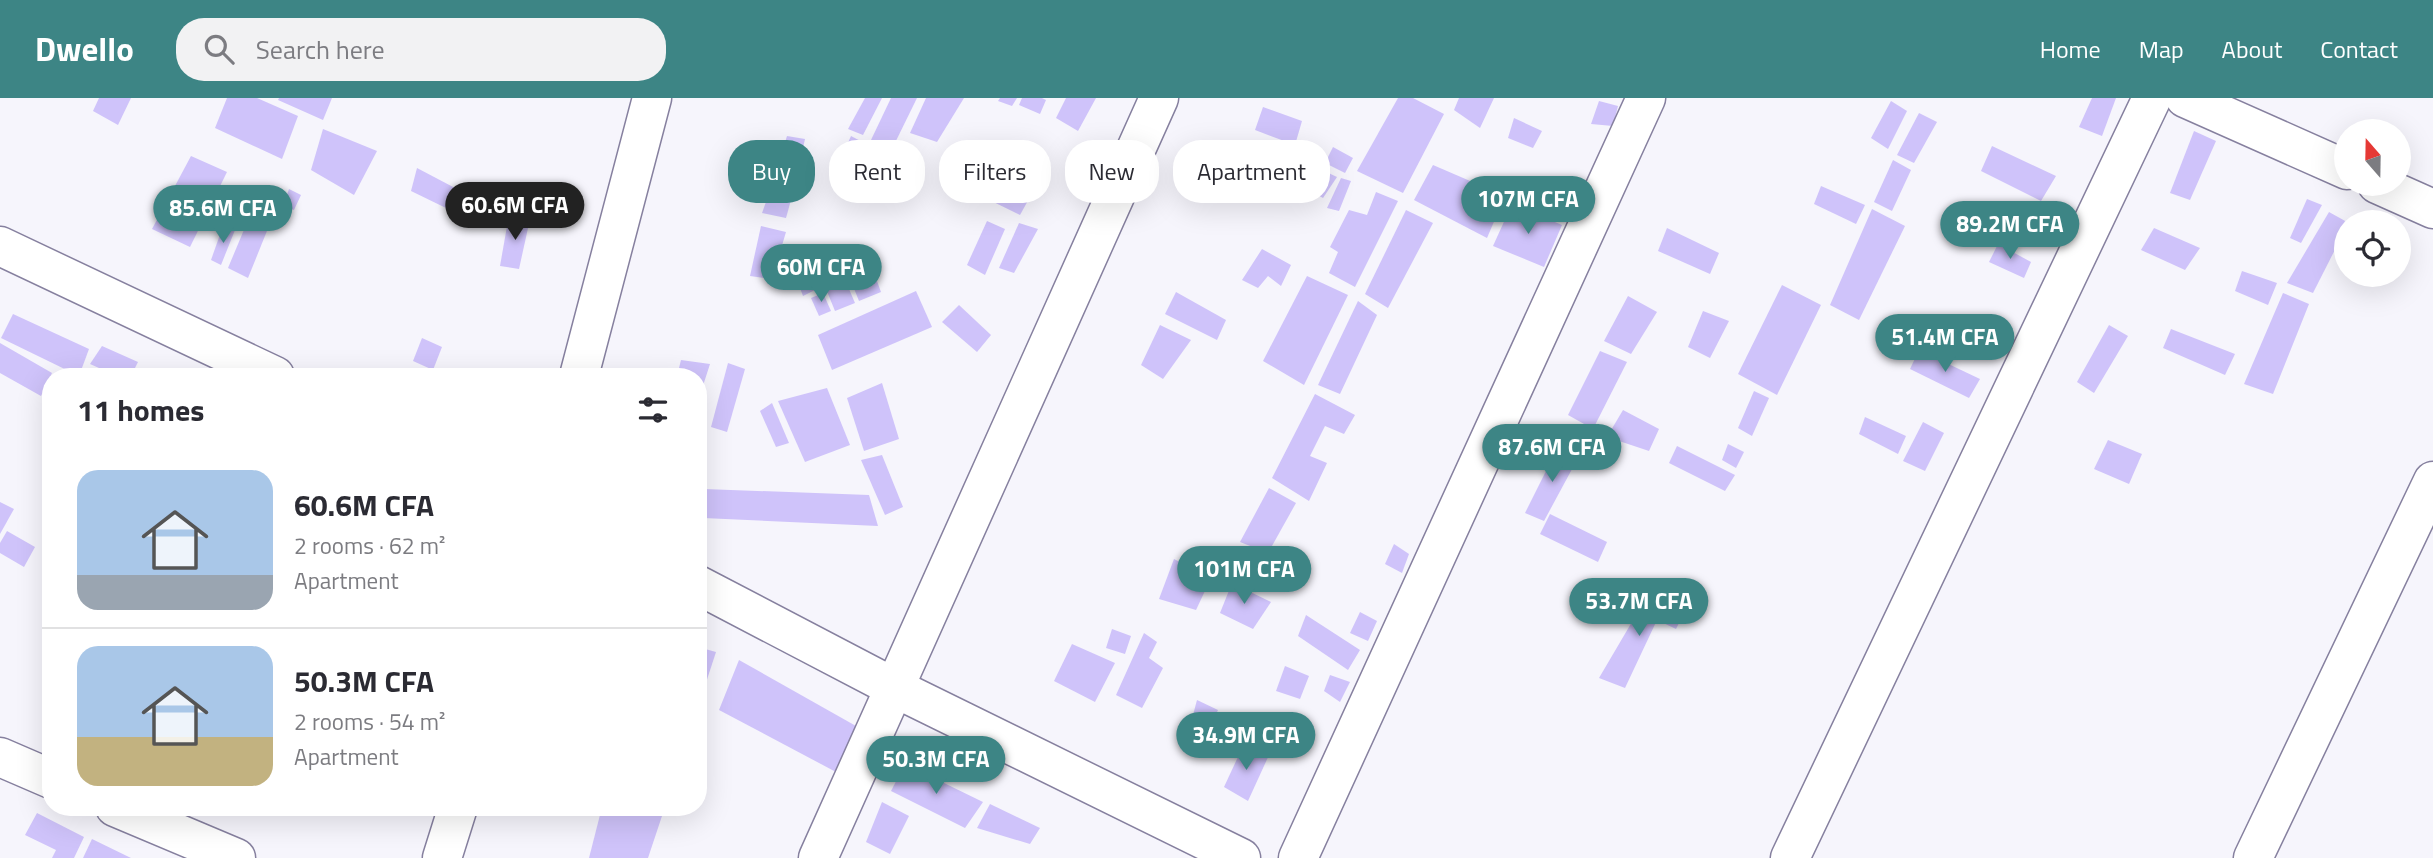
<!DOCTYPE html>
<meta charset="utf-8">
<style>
:root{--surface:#fff;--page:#f2f2f3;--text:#2b2b33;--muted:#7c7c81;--line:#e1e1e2;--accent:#3d8585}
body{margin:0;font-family:"Titillium Web",sans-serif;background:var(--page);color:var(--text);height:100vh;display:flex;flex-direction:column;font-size:26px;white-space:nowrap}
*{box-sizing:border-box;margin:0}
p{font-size:23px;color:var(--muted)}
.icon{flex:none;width:38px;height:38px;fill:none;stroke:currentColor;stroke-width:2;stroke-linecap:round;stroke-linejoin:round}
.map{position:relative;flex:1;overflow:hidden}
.side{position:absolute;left:42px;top:270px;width:665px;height:448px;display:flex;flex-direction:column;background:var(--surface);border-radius:28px;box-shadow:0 7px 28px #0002}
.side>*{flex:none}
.top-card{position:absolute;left:728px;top:42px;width:665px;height:63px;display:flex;gap:14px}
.needle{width:46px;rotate:340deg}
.buttons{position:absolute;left:2334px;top:21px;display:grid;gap:14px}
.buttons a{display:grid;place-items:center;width:77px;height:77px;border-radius:50%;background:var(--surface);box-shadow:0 7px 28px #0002;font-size:35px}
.price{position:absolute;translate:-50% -60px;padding:0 16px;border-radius:24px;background:var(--accent);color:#fff;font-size:23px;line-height:46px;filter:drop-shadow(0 2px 4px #0008)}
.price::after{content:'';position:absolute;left:50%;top:42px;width:21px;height:16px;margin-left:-10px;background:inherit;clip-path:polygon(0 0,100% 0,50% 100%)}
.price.current{background:#222;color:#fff}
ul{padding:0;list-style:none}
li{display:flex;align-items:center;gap:21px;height:175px;padding:0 35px}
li+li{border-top:2px solid var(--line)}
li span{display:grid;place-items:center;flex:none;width:196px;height:140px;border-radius:21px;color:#555}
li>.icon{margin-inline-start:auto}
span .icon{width:84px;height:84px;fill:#fffc;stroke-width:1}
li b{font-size:30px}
h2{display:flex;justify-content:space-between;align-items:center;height:84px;padding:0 35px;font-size:30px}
.chip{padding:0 24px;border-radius:28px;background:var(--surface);box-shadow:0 7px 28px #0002;font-size:24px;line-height:63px}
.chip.current{background:var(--accent);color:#fff}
header{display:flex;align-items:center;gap:42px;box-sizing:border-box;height:98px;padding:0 35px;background:var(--accent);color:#fff}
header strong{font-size:33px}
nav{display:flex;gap:38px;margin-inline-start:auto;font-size:24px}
.search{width:490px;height:63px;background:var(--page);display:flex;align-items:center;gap:18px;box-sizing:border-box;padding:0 24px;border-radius:28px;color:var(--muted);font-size:26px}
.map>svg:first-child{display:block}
.building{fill:#cfc3fa}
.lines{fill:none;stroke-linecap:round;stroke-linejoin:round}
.minor-casing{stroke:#86809f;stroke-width:41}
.tertiary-casing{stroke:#86809f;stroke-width:41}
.minor{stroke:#fff;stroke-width:38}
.tertiary{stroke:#fff;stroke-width:38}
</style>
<header>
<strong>Dwello</strong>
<div class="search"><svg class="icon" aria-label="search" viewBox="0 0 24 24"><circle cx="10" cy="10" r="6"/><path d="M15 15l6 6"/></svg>Search here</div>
<nav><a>Home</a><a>Map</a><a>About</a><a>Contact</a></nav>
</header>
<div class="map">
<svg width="2433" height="760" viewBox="0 0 2433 760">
<rect width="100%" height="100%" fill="#f6f5fc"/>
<!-- building -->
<g class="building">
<polygon points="99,0 131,0 118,27 93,13"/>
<polygon points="227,0 257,0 298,18 282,61 215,30"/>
<polygon points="279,0 332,0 323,22 278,2"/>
<polygon points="865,0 882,0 863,37 848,31"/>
<polygon points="891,0 917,0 892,51 871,42"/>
<polygon points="926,0 964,0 937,44 910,35"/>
<polygon points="1000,0 1017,0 1012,8 998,3"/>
<polygon points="1022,0 1042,0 1046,2 1040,16 1019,7"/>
<polygon points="1066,0 1096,0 1078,33 1056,20"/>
<polygon points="1398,0 1413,0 1444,16 1403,95 1357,73"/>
<polygon points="1459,0 1494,0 1480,30 1454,12"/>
<polygon points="2092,0 2116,0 2102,38 2079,29"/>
<polygon points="1599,3 1618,8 1613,28 1591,26"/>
<polygon points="1891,3 1907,13 1888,51 1871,40"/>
<polygon points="1263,9 1302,23 1295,47 1255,32"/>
<polygon points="1919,15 1937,24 1914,65 1897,57"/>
<polygon points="1514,20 1542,33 1533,50 1508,40"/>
<polygon points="323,31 377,53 354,97 311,72"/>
<polygon points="2194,33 2216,43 2190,102 2170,95"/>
<polygon points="787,38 805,41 797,76 777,71"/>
<polygon points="851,38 889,58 876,75 842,58"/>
<polygon points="1992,48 2056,78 2041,103 1981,73"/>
<polygon points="1333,49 1353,60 1345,75 1325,65"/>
<polygon points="1018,51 1040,59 1035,79 1011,69"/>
<polygon points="1288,56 1337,79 1323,100 1278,75"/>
<polygon points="191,58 227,74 190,149 152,131"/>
<polygon points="1893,62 1911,72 1892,113 1874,104"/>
<polygon points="1433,67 1505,98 1487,140 1414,102"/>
<polygon points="417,70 455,90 446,110 411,93"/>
<polygon points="971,73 1030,99 1020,117 965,90"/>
<polygon points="775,79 796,84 786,120 762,115"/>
<polygon points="1341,80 1351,83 1339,113 1327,110"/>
<polygon points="1821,88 1865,107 1856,126 1814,106"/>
<polygon points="289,91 301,97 294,112 283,108"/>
<polygon points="1376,94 1398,103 1355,189 1329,175 1338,154 1330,149 1349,112 1367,117"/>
<polygon points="2307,101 2322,107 2301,145 2290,140"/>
<polygon points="1512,106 1562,127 1544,169 1493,148"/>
<polygon points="1872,111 1905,128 1859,222 1830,207"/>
<polygon points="1406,112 1433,125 1388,210 1365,196"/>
<polygon points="2329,114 2347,124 2347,128 2313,195 2287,185"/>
<polygon points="251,115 271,123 248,180 228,170"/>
<polygon points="509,117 530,121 519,171 500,168"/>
<polygon points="987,123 1005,131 985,177 967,167"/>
<polygon points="1019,125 1038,131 1014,175 999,170"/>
<polygon points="223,128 235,132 221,167 211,162"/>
<polygon points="761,128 786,134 772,181 750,178"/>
<polygon points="1667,130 1719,155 1710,176 1658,153"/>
<polygon points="2154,130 2200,150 2185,172 2141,152"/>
<polygon points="1998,146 2031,164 2024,180 1989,164"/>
<polygon points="1262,151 1291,167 1281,188 1268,178 1258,190 1242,182"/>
<polygon points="866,152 872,164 846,175 840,161"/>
<polygon points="834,156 855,205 835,213 815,164"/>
<polygon points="806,165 817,191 803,198 793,171"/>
<polygon points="2242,173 2277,185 2268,207 2235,193"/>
<polygon points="874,175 881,194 859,203 851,183"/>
<polygon points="1307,178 1348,197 1304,287 1263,263"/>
<polygon points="1782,187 1821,207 1777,297 1738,276"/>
<polygon points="916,193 932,229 832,272 818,237"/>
<polygon points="1176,194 1226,222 1217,242 1165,216"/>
<polygon points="823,195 831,213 819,218 811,200"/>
<polygon points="2283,195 2309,206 2273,296 2244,286"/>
<polygon points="1628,198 1657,214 1631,256 1604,243"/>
<polygon points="1358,203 1377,217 1340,296 1318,287"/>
<polygon points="959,207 991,237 977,254 942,224"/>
<polygon points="1703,213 1729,223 1710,260 1688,249"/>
<polygon points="13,216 89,251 79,278 1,240"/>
<polygon points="1160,227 1191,242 1163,281 1141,267"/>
<polygon points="2109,227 2128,238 2094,295 2077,284"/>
<polygon points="2171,231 2235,256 2225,277 2163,250"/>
<polygon points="422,240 442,249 433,272 413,263"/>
<polygon points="0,245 52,275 41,298 0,275"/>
<polygon points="102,248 138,264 131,278 117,278 90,266"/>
<polygon points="1919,252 1980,281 1969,300 1910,271"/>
<polygon points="1600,253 1627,264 1593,331 1568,317"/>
<polygon points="681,262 710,266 699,300 698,278 677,278"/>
<polygon points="728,265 745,271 727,334 711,329"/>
<polygon points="882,285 899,341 864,353 847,300"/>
<polygon points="827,290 850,347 805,364 778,303"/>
<polygon points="1754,293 1769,300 1752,338 1738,330"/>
<polygon points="1315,296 1355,317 1344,336 1325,328 1310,358 1327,365 1309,403 1272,380"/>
<polygon points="772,305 789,345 776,349 760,313"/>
<polygon points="1623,312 1659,331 1649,353 1607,339"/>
<polygon points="1865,319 1906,338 1898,356 1859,336"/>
<polygon points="1923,324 1944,335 1925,373 1903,363"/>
<polygon points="2108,342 2142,356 2129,386 2094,371"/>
<polygon points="1728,346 1744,354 1736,370 1722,362"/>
<polygon points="1559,347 1578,360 1544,423 1525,415"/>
<polygon points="1677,348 1735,377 1725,393 1669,365"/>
<polygon points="882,357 903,409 885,417 861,362"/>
<polygon points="1269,390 1296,405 1268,455 1240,444"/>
<polygon points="704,391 869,397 878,428 703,420"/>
<polygon points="0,404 14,411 0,436"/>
<polygon points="1550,416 1607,444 1598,464 1540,436"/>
<polygon points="7,433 35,449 24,469 0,455 0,445"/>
<polygon points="1394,446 1409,456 1402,475 1385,466"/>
<polygon points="1230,450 1263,466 1253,482 1223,470"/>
<polygon points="1174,461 1211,480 1196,512 1159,501"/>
<polygon points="1232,485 1271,504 1253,531 1220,515"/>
<polygon points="1649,495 1685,513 1676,531 1657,522 1625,590 1599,580"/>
<polygon points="1360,514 1377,523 1368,543 1350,535"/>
<polygon points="1306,517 1360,552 1348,572 1298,538"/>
<polygon points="1112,531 1131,538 1125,556 1106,550"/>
<polygon points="1144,535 1157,544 1149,560 1163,570 1142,610 1116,597"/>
<polygon points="1072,546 1115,565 1095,604 1054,583"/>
<polygon points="698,549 716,554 699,606 698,606"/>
<polygon points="739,562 856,628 836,674 719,612"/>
<polygon points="1285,568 1309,578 1300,601 1276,593"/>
<polygon points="1330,577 1350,584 1340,604 1324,593"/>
<polygon points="1197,602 1218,612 1206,638 1190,628"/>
<polygon points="1244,646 1269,657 1248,703 1224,689"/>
<polygon points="905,666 983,704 965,730 891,693"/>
<polygon points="882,704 909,718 890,756 866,744"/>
<polygon points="990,706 1040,730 1030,746 977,730"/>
<polygon points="602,709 665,709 648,760 589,760"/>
<polygon points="37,715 84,739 74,760 52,760 56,752 25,737"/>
<polygon points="92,741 131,760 83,760"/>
</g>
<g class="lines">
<!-- minor casing -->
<g class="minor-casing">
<g id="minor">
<polyline points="2185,0 2347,72"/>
<polyline points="2377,86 2433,111"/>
<polyline points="0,148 275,278"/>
<polyline points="698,487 895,590 1241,760"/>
<polyline points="0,659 51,681"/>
<polyline points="115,709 236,760"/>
<polyline points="818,760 1159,0"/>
<polyline points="1298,760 1646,0"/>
<polyline points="1790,760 2152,0"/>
<polyline points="2253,760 2433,383"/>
</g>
</g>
<!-- tertiary casing -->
<g class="tertiary-casing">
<g id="tertiary">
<polyline points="579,278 652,0"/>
<polyline points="442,760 458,709"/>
</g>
</g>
<!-- minor -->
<use href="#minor" class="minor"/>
<!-- tertiary -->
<use href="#tertiary" class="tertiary"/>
</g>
</svg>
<div class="buttons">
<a><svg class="needle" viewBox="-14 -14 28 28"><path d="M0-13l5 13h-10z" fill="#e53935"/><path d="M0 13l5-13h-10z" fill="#7c7c81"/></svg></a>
<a><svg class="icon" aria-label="locate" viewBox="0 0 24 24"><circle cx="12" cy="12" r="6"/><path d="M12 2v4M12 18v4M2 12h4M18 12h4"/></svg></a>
</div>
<b class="price" style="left:1528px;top:138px">107M CFA</b>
<b class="price current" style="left:515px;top:144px">60.6M CFA</b>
<b class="price" style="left:223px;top:147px">85.6M CFA</b>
<b class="price" style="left:2010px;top:163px">89.2M CFA</b>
<b class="price" style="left:821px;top:206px">60M CFA</b>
<b class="price" style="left:1945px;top:276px">51.4M CFA</b>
<b class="price" style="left:1552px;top:386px">87.6M CFA</b>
<b class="price" style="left:1244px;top:508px">101M CFA</b>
<b class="price" style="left:1639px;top:540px">53.7M CFA</b>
<b class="price" style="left:1246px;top:674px">34.9M CFA</b>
<b class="price" style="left:936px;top:698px">50.3M CFA</b>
<div class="top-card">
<a class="chip current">Buy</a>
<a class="chip">Rent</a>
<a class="chip">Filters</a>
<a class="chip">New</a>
<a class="chip">Apartment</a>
</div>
<section class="side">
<h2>11 homes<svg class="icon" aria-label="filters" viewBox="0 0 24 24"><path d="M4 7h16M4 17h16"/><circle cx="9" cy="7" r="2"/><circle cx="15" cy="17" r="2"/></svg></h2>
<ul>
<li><span style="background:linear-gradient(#a9c7e8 75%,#9aa5b1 0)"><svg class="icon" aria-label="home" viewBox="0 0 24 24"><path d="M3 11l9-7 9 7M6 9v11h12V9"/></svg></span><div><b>60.6M CFA</b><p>2 rooms · 62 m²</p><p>Apartment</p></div></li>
<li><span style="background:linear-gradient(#a9c7e8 65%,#c2b280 0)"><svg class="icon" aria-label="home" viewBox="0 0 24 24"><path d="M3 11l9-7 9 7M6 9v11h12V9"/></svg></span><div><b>50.3M CFA</b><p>2 rooms · 54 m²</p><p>Apartment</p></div></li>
</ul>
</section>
</div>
